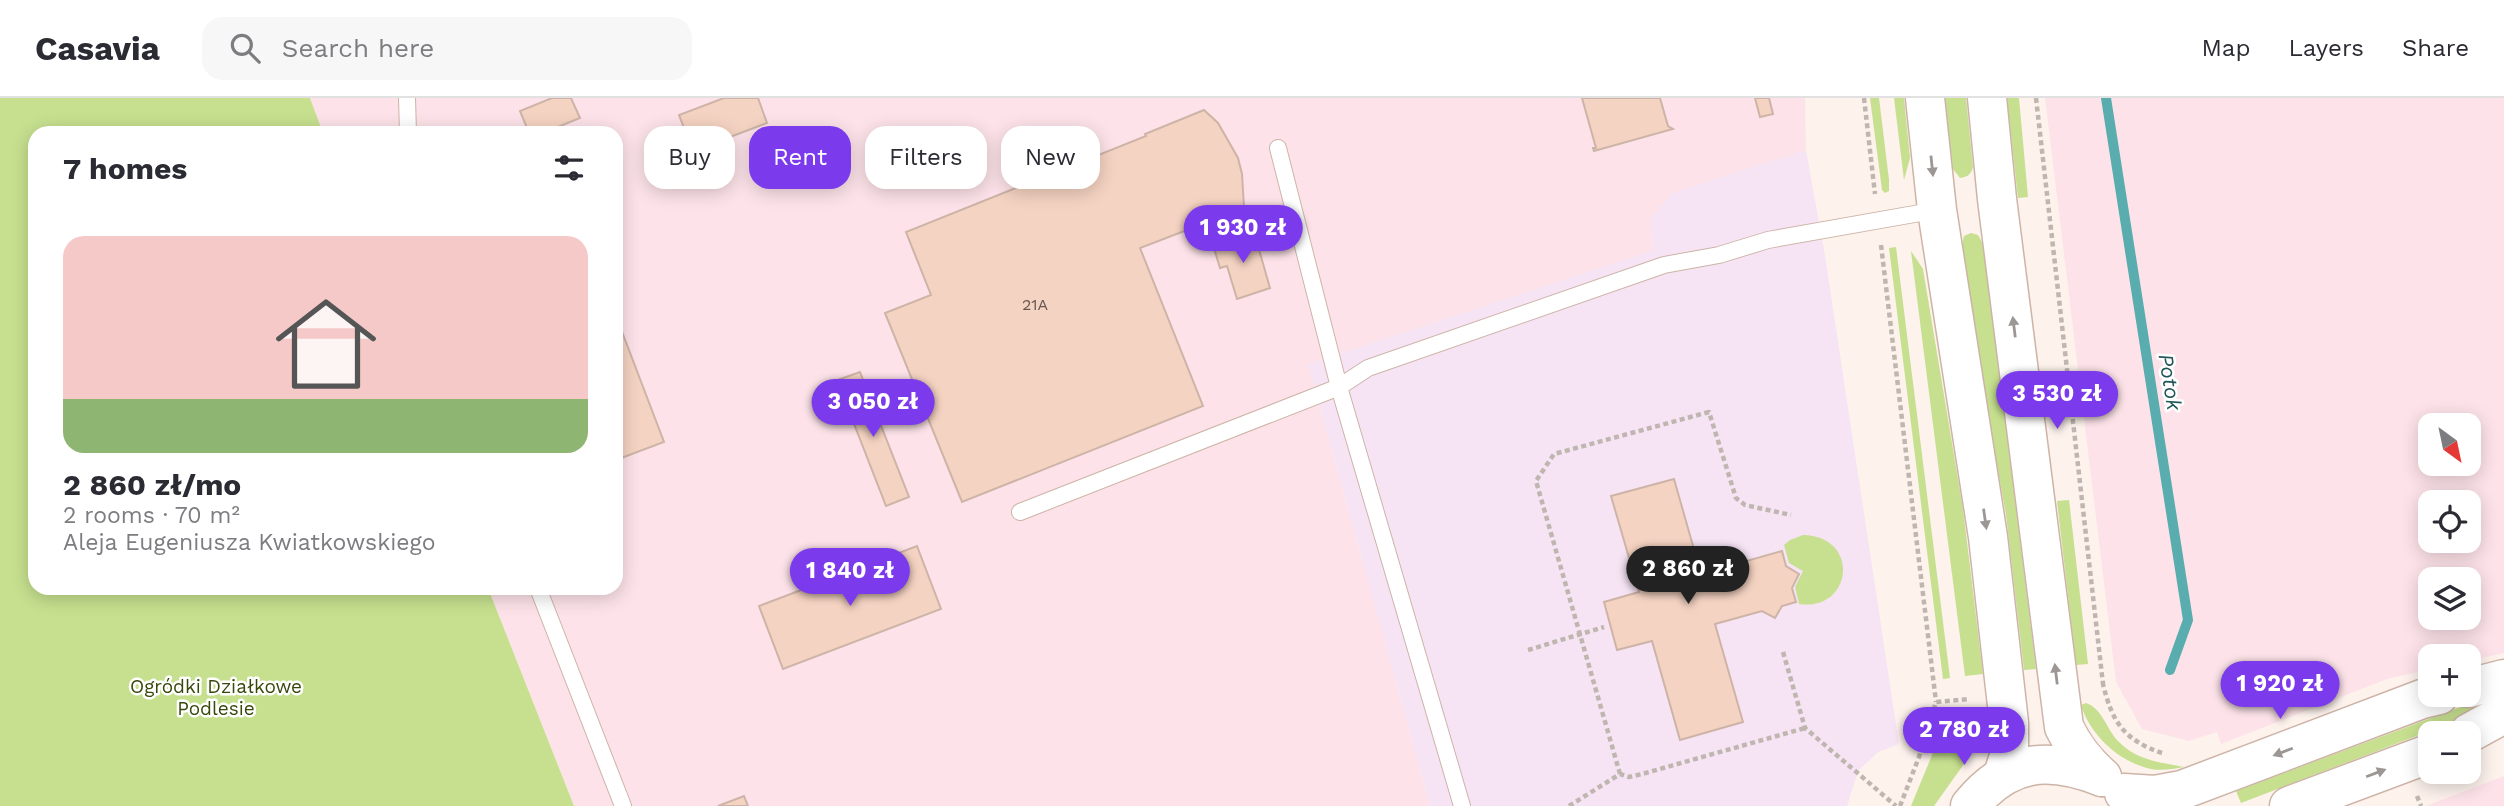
<!DOCTYPE html>
<meta charset="utf-8">
<style>
:root{--surface:#fff;--page:#f7f7f7;--text:#2b2b33;--muted:#7c7c81;--line:#e1e1e2;--accent:#7c3aed}
body{margin:0;font-family:"Work Sans",sans-serif;background:var(--page);color:var(--text);height:100vh;display:flex;flex-direction:column;font-size:26px;white-space:nowrap}
*{box-sizing:border-box;margin:0}
p{font-size:23px;color:var(--muted)}
.icon{flex:none;width:38px;height:38px;fill:none;stroke:currentColor;stroke-width:2;stroke-linecap:round;stroke-linejoin:round}
.map{position:relative;flex:1;overflow:hidden}
.sheet{position:absolute;left:28px;top:28px;width:595px;height:469px;display:flex;flex-direction:column;background:var(--surface);border-radius:21px;box-shadow:0 4px 18px #0003}
.sheet>*{flex:none}
.banner{position:absolute;left:644px;top:28px;width:665px;height:63px;display:flex;gap:14px}
.needle{width:46px;rotate:147deg}
.tools{position:absolute;left:2418px;top:315px;display:grid;gap:14px}
.tools a{display:grid;place-items:center;width:63px;height:63px;border-radius:14px;background:var(--surface);box-shadow:0 4px 18px #0003;font-size:35px}
.price{position:absolute;translate:-50% -60px;padding:0 16px;border-radius:24px;background:var(--accent);color:#fff;font-size:23px;line-height:46px;filter:drop-shadow(0 2px 4px #0008)}
.price::after{content:'';position:absolute;left:50%;top:42px;width:21px;height:16px;margin-left:-10px;background:inherit;clip-path:polygon(0 0,100% 0,50% 100%)}
.price.selected{background:#222;color:#fff}
ul{padding:0;list-style:none}
li{display:grid;align-content:center;gap:14px;height:371px;padding:0 35px}
li+li{border-top:2px solid var(--line)}
li span{display:grid;place-items:center;height:217px;border-radius:21px;color:#555}
li>.icon{margin-inline-start:auto}
span .icon{width:126px;height:126px;fill:#fffc;stroke-width:1}
li b{font-size:30px}
h2{display:flex;justify-content:space-between;align-items:center;height:84px;padding:0 35px;font-size:30px}
.tag{padding:0 24px;border-radius:21px;background:var(--surface);box-shadow:0 4px 18px #0003;font-size:24px;line-height:63px}
.tag.selected{background:var(--accent);color:#fff}
header{display:flex;align-items:center;gap:42px;box-sizing:border-box;height:98px;padding:0 35px;background:var(--surface);border-bottom:2px solid var(--line)}
header strong{font-size:33px}
nav{display:flex;gap:38px;margin-inline-start:auto;font-size:24px}
.search{width:490px;height:63px;background:var(--page);display:flex;align-items:center;gap:18px;box-sizing:border-box;padding:0 24px;border-radius:21px;color:var(--muted);font-size:26px}
.map>svg:first-child{display:block}
.commercial{fill:#f6e4f5}
.industrial{fill:#fde3e9;fill-rule:evenodd}
.green{fill:#c6e08f}
.lines{fill:none;stroke-linecap:round;stroke-linejoin:round}
.stream{stroke:#5aadaf;stroke-width:10}
.building{fill:#f5d3c2;stroke:#cdb4a7;stroke-width:2}
.lane-casing{stroke:#cdb4a7;stroke-width:18}
.secondary-casing{stroke:#cdb4a7;stroke-width:41}
.path{stroke:#c0b6b0;stroke-width:4.5;stroke-dasharray:5 3.5;stroke-linecap:butt}
.lane{stroke:#fff;stroke-width:16}
.secondary{stroke:#fff;stroke-width:38}
.oneway{fill:#9c9694}
.labels{text-anchor:middle;stroke-width:5;stroke-linejoin:round;paint-order:stroke}
.number-label{font-size:16px;fill:#67574f}
.park-label{font-size:19px;fill:#38470a;stroke:#fff}
.water-label{font-size:21px;font-style:italic;fill:#1e5456;stroke:#fff}
</style>
<header>
<strong>Casavia</strong>
<div class="search"><svg class="icon" aria-label="search" viewBox="0 0 24 24"><circle cx="10" cy="10" r="6"/><path d="M15 15l6 6"/></svg>Search here</div>
<nav><a>Map</a><a>Layers</a><a>Share</a></nav>
</header>
<div class="map">
<svg width="2504" height="708" viewBox="0 0 2504 708">
<rect width="100%" height="100%" fill="#fdf2ec"/>
<!-- commercial -->
<polygon class="commercial" points="1806,52 1825,158 1899,646 1878,654 1858,673 1847,708 1430,708 1308,266 1653,152 1650,122 1672,95"/>
<!-- industrial -->
<g class="industrial">
<polygon points="310,0 1805,0 1806,52 1672,95 1650,122 1653,152 1308,266 1430,708 574,708 488,490 616,490 616,35 323,35"/>
<path d="M2045,0H2504V555L2469,563V558H2431V571L2387,581L2221,646L2217,634L2189,643L2142,631L2116,584ZM2431,327H2469V366H2431ZM2431,404H2469V443H2431ZM2431,481H2469V520H2431Z"/>
<polygon points="2504,678 2504,708 2426,708 2436,704"/>
</g>
<!-- green -->
<g class="green">
<polygon points="0,0 310,0 323,35 35,35 35,490 488,490 574,708 0,708"/>
<polygon points="1870,0 1879,0 1889,82 1889,93 1885,95 1882,92"/>
<polygon points="1894,0 1904,0 1910,60 1904,82"/>
<path d="M1945,0H1966L1973,69C1971,76 1968,79 1960,80L1953,71Z"/>
<polygon points="2007,0 2019,0 2028,99 2018,100"/>
<polygon points="1971,135 1978,137 1983,146 2036,571 2024,572 2006,417 1979,267 1962,147 1964,138"/>
<polygon points="1896,149 1950,580 1943,581 1889,150"/>
<polygon points="1911,153 1923,171 1963,411 1983,576 1965,578"/>
<polygon points="2069,402 2088,566 2076,567 2057,403"/>
<path d="M1803,437C1861,438 1853,514 1799,506L1795,489L1803,473L1789,465L1784,447L1790,442Z"/>
<polygon points="2474,604 2481,608 2479,614 2241,705 2236,693"/>
<path d="M2086,605C2102,610 2107,632 2118,643C2137,663 2160,664 2184,669C2173,671 2162,673 2151,671C2119,664 2090,637 2081,607Z"/>
<path d="M1988,616L1976,649L1934,708H1911L1940,638C1953,620 1967,618 1988,616Z"/>
</g>
<g class="lines">
<!-- stream -->
<polyline class="stream" points="2106,0 2188,522 2170,572"/>
</g>
<!-- building -->
<g class="building">
<polygon points="552,0 571,0 580,20 543,35 529,35 520,13"/>
<polygon points="724,0 758,0 767,25 693,53 679,17"/>
<polygon points="1582,0 1660,0 1668,28 1673,31 1594,53 1593,50 1596,50"/>
<polygon points="1755,0 1769,0 1773,16 1760,19"/>
<polygon points="1204,12 1218,25 1238,60 1242,76 1244,110 1140,150 1203,308 962,404 885,215 931,197 906,134 1146,38 1145,36"/>
<polygon points="1254,134 1270,190 1237,201 1227,168 1220,170 1213,147"/>
<polygon points="616,218 664,344 616,362"/>
<polygon points="860,274 909,399 886,408 837,282"/>
<polygon points="1674,381 1701,476 1782,453 1786,468 1799,476 1792,490 1796,504 1782,508 1775,520 1762,513 1715,526 1743,624 1680,642 1652,543 1617,552 1604,504 1639,494 1611,398"/>
<polygon points="917,448 941,511 783,571 759,508"/>
<polygon points="744,698 748,708 718,708"/>
</g>
<g class="lines">
<!-- lane casing -->
<g class="lane-casing">
<g id="lane">
<polyline points="407,0 408,35"/>
<polyline points="1020,414 1339,289 1278,50"/>
<polyline points="538,490 623,708"/>
<polyline points="1462,708 1339,289 1368,270 1664,167 1719,157 1768,142 1937,112"/>
</g>
</g>
<!-- secondary casing -->
<g class="secondary-casing">
<g id="secondary">
<polyline points="1925,0 1937,112 1988,439 2009,625 2009,658 2003,677"/>
<path d="M1987,0L1997,101L2064,629C2074,650 2085,664 2102,679"/>
<polyline points="2469,590 2504,581"/>
<polyline points="2469,635 2504,616"/>
<polyline points="2124,695 2155,697 2182,692 2422,601 2439,597"/>
<path d="M1970,708C2008,661 2048,658 2102,679"/>
<polyline points="2289,708 2431,655"/>
</g>
</g>
<!-- path -->
<g class="path">
<polyline points="1864,0 1875,96"/>
<polyline points="2036,0 2103,586"/>
<polyline points="1881,147 1936,604"/>
<polyline points="1528,552 1604,529"/>
<polyline points="1783,554 1805,630 1896,708"/>
<path d="M2101,586H2103C2112,624 2124,642 2162,655"/>
<polyline points="1620,676 1536,383 1554,356 1709,314 1736,400 1745,407 1791,417"/>
<polyline points="2417,698 2421,708"/>
<polyline points="1569,708 1620,676 1629,679 1642,676 1805,630"/>
<polyline points="1900,708 1919,659 1936,604 1970,601"/>
</g>
<!-- lane -->
<use href="#lane" class="lane"/>
<!-- secondary -->
<use href="#secondary" class="secondary"/>
</g>
<!-- one-way arrows -->
<defs><path id="oneway-solid" d="M-6-.8H1V-3.2L6.5 0L1 3.2V.8H-6Z" transform="scale(1.75)"/></defs>
<g class="oneway">
<use href="#oneway-solid" transform="translate(1932 68) rotate(84)"/>
<use href="#oneway-solid" transform="translate(2014 229) rotate(-97)"/>
<use href="#oneway-solid" transform="translate(1985 421) rotate(82)"/>
<use href="#oneway-solid" transform="translate(2056 576) rotate(-97)"/>
<use href="#oneway-solid" transform="translate(2283 654) rotate(159)"/>
<use href="#oneway-solid" transform="translate(2376 675) rotate(-21)"/>
</g>
<g class="labels">
<!-- number labels -->
<g class="number-label">
<text x="1035" y="212">21A</text>
</g>
<!-- park labels -->
<g class="park-label">
<text x="216" y="595">Ogródki Działkowe<tspan x="216" dy="22">Podlesie</tspan></text>
</g>
<!-- water labels -->
<g class="water-label">
<text transform="translate(2170 284) rotate(81)" y="7">Potok</text>
</g>
</g>
</svg>
<div class="tools">
<a><svg class="needle" viewBox="-14 -14 28 28"><path d="M0-13l5 13h-10z" fill="#e53935"/><path d="M0 13l5-13h-10z" fill="#7c7c81"/></svg></a>
<a><svg class="icon" aria-label="locate" viewBox="0 0 24 24"><circle cx="12" cy="12" r="6"/><path d="M12 2v4M12 18v4M2 12h4M18 12h4"/></svg></a>
<a><svg class="icon" aria-label="layers" viewBox="0 0 24 24"><path d="M12 4l9 5-9 5-9-5zM3 14l9 5 9-5"/></svg></a>
<a>+</a>
<a>−</a>
</div>
<b class="price" style="left:1243px;top:167px">1 930 zł</b>
<b class="price" style="left:2057px;top:333px">3 530 zł</b>
<b class="price" style="left:873px;top:341px">3 050 zł</b>
<b class="price selected" style="left:1688px;top:508px">2 860 zł</b>
<b class="price" style="left:850px;top:510px">1 840 zł</b>
<b class="price" style="left:2280px;top:623px">1 920 zł</b>
<b class="price" style="left:1964px;top:669px">2 780 zł</b>
<div class="banner">
<a class="tag">Buy</a>
<a class="tag selected">Rent</a>
<a class="tag">Filters</a>
<a class="tag">New</a>
</div>
<section class="sheet">
<h2>7 homes<svg class="icon" aria-label="filters" viewBox="0 0 24 24"><path d="M4 7h16M4 17h16"/><circle cx="9" cy="7" r="2"/><circle cx="15" cy="17" r="2"/></svg></h2>
<ul>
<li><span style="background:linear-gradient(#f6c9c9 75%,#8fb573 0)"><svg class="icon" aria-label="home" viewBox="0 0 24 24"><path d="M3 11l9-7 9 7M6 9v11h12V9"/></svg></span><div><b>2 860 zł/mo</b><p>2 rooms · 70 m²</p><p>Aleja Eugeniusza Kwiatkowskiego</p></div></li>
</ul>
</section>
</div>
